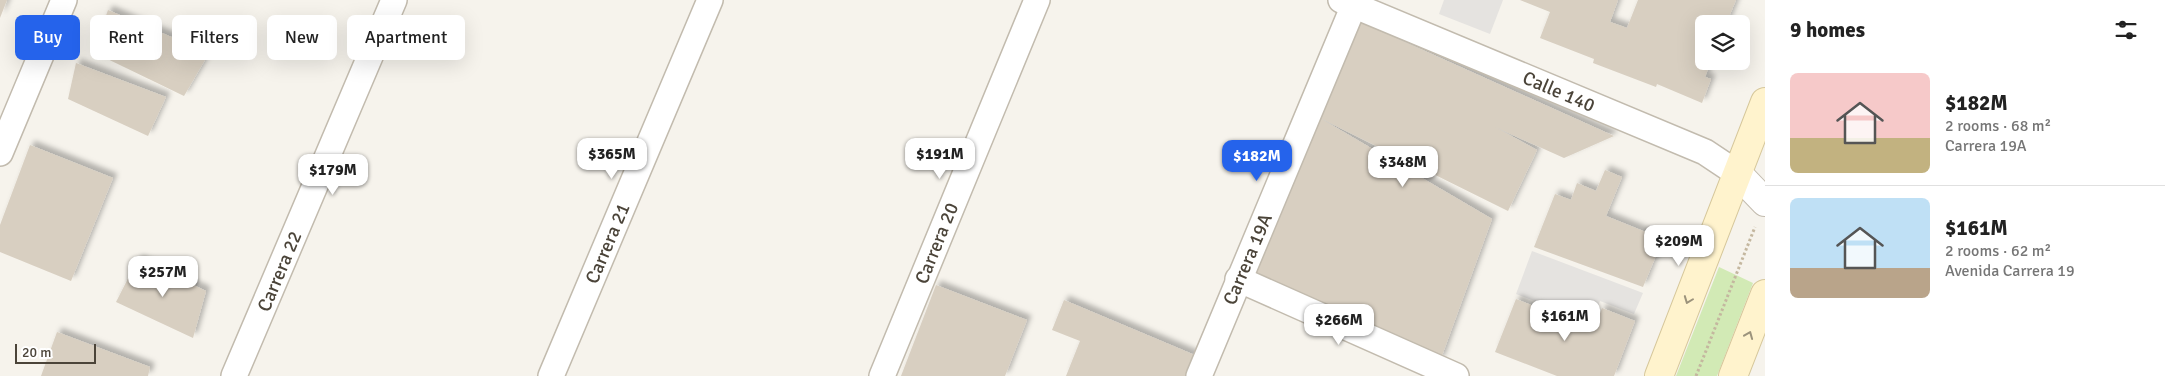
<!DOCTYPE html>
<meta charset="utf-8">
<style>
:root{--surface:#fff;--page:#f6f6f6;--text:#222;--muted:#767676;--line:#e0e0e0;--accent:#2563eb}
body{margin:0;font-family:Signika,sans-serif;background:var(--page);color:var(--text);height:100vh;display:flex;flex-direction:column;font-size:19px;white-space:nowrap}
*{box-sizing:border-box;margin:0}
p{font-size:16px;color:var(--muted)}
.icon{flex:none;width:28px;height:28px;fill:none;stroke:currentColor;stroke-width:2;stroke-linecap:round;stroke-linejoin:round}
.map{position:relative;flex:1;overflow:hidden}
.panel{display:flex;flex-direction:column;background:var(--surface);width:400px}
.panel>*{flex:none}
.hud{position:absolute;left:15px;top:15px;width:475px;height:45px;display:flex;gap:10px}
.controls{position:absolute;left:1695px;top:15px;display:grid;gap:10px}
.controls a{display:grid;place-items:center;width:55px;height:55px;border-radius:8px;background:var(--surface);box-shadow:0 5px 20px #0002;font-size:25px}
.scale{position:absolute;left:15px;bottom:12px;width:81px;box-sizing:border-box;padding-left:5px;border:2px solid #4b4439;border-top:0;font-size:14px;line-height:18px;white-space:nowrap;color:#4b4439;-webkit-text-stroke:4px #fff;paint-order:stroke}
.price{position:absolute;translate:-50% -42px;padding:0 11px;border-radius:10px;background:#fff;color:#222;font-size:16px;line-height:32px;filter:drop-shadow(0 1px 2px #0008)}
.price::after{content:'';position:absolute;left:50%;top:30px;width:15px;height:11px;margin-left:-8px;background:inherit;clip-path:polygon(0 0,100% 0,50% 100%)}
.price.current{background:var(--accent);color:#fff}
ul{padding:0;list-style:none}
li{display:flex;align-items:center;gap:15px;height:125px;padding:0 25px}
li+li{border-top:1px solid var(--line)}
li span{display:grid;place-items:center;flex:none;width:140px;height:100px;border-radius:8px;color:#555}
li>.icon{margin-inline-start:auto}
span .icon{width:60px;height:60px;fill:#fffc;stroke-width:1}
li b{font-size:21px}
h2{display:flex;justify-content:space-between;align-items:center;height:60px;padding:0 25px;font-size:21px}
.tag{padding:0 18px;border-radius:8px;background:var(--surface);box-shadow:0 5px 20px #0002;font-size:18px;line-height:45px}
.tag.current{background:var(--accent);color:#fff}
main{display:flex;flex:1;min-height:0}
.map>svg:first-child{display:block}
.green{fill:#d2eab5}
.parking{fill:#e5e3e0}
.building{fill:#d8cfc1;filter:url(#shadow)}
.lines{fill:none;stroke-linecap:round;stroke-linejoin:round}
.minor-casing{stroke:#c2bbae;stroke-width:28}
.tertiary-casing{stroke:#c2bbae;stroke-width:30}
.secondary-casing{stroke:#d6c79b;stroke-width:30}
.path{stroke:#c4b79f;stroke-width:3;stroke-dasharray:2.5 2.5;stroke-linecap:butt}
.minor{stroke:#fff;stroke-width:25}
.tertiary{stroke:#fff;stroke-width:28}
.secondary{stroke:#fff3cd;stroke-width:28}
.oneway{stroke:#9c937c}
.labels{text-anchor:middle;stroke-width:4;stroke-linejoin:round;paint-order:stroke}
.street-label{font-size:19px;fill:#4b4439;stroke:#fff}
</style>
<main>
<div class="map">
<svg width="1765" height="376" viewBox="0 0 1765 376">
<defs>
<filter id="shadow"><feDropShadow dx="4.5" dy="-4.5" stdDeviation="2.5" flood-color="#0004"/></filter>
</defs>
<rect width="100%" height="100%" fill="#f6f3ec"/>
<!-- green -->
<polygon class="green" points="1719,267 1753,283 1717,376 1676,376"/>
<!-- parking -->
<g class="parking">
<polygon points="1444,0 1503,0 1490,34 1439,14"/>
<polygon points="1532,251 1643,293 1634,314 1600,301 1591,322 1516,294"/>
</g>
<!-- building -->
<g class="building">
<polygon points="0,0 7,0 0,18"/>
<polygon points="1520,0 1618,0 1610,22 1627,28 1638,0 1736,0 1726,24 1704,24 1704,61 1711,61 1705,77 1711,79 1702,103 1657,84 1656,87 1593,63 1594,59 1540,38 1550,12"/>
<polygon points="108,10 209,53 184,96 93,52"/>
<polygon points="1356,20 1614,136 1564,158 1495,127 1537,150 1508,211 1318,117 1492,219 1440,361 1249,275"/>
<polygon points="76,63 166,97 148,136 68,99"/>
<polygon points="30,145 113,178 71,281 0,252 0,225"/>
<polygon points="1605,170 1622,177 1606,216 1663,239 1643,287 1534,247 1555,194 1571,200 1577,183 1596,191"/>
<polygon points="138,259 206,291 193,338 116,302"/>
<polygon points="936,285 1027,320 1005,376 901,376"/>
<polygon points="1516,299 1594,330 1602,308 1635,321 1614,376 1557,376 1495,352"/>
<polygon points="1064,300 1197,356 1189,376 1066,376 1080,341 1052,330"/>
<polygon points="57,332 150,367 148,376 41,376"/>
</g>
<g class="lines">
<!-- minor casing -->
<g class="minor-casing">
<g id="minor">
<polyline points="1341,0 1705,152 1738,174"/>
<polyline points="0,153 64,0"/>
<polyline points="1238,279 1456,376"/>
<polyline points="234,376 394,0"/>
<polyline points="551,376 710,0"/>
<polyline points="882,376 1037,0"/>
<polyline points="1199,376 1354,5"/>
</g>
</g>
<!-- tertiary casing -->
<g class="tertiary-casing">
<polyline id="tertiary" points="1738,174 1765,202"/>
</g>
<!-- secondary casing -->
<g class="secondary-casing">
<g id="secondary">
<polyline points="1659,376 1765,102"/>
<polyline points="1733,376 1765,294"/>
</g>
</g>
<!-- path -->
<polyline class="path" points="1696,376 1755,227"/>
<!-- minor -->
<use href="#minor" class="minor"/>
<!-- tertiary -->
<use href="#tertiary" class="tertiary"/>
<!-- secondary -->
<use href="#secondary" class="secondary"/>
</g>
<!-- one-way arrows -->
<defs><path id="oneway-chevron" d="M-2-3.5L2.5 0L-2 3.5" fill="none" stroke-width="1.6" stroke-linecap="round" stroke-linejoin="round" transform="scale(1.25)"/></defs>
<g class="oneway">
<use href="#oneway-chevron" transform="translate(1688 300) rotate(111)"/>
<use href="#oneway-chevron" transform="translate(1749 335) rotate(-68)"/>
</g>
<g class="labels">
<!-- street labels -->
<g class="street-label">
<text transform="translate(1559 91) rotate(23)" y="7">Calle 140</text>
<text transform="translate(607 243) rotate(-67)" y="7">Carrera 21</text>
<text transform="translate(936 243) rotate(-68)" y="7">Carrera 20</text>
<text transform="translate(1247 259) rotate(-67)" y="7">Carrera 19A</text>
<text transform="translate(279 271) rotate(-67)" y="7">Carrera 22</text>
</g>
</g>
</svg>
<div class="controls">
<a><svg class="icon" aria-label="layers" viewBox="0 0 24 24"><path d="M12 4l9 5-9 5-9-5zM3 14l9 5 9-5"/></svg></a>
</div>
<div class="scale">20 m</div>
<b class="price" style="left:612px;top:180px">$365M</b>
<b class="price" style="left:940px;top:180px">$191M</b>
<b class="price current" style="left:1257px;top:182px">$182M</b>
<b class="price" style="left:1403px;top:188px">$348M</b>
<b class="price" style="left:333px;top:196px">$179M</b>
<b class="price" style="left:1679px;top:267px">$209M</b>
<b class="price" style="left:163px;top:298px">$257M</b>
<b class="price" style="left:1565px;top:342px">$161M</b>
<b class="price" style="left:1339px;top:346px">$266M</b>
<div class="hud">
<a class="tag current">Buy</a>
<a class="tag">Rent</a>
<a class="tag">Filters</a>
<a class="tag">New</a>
<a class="tag">Apartment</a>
</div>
</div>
<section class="panel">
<h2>9 homes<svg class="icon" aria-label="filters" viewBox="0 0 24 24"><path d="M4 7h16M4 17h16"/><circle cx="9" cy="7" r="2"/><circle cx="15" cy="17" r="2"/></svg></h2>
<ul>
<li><span style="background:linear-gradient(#f6c9c9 65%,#c2b280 0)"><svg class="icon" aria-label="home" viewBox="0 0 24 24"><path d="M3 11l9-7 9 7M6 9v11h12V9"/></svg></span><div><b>$182M</b><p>2 rooms · 68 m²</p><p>Carrera 19A</p></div></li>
<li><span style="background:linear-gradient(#bfe0f5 70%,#b9a48a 0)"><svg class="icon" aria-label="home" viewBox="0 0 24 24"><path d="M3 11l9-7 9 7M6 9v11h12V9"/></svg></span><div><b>$161M</b><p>2 rooms · 62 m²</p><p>Avenida Carrera 19</p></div></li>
</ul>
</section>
</main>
